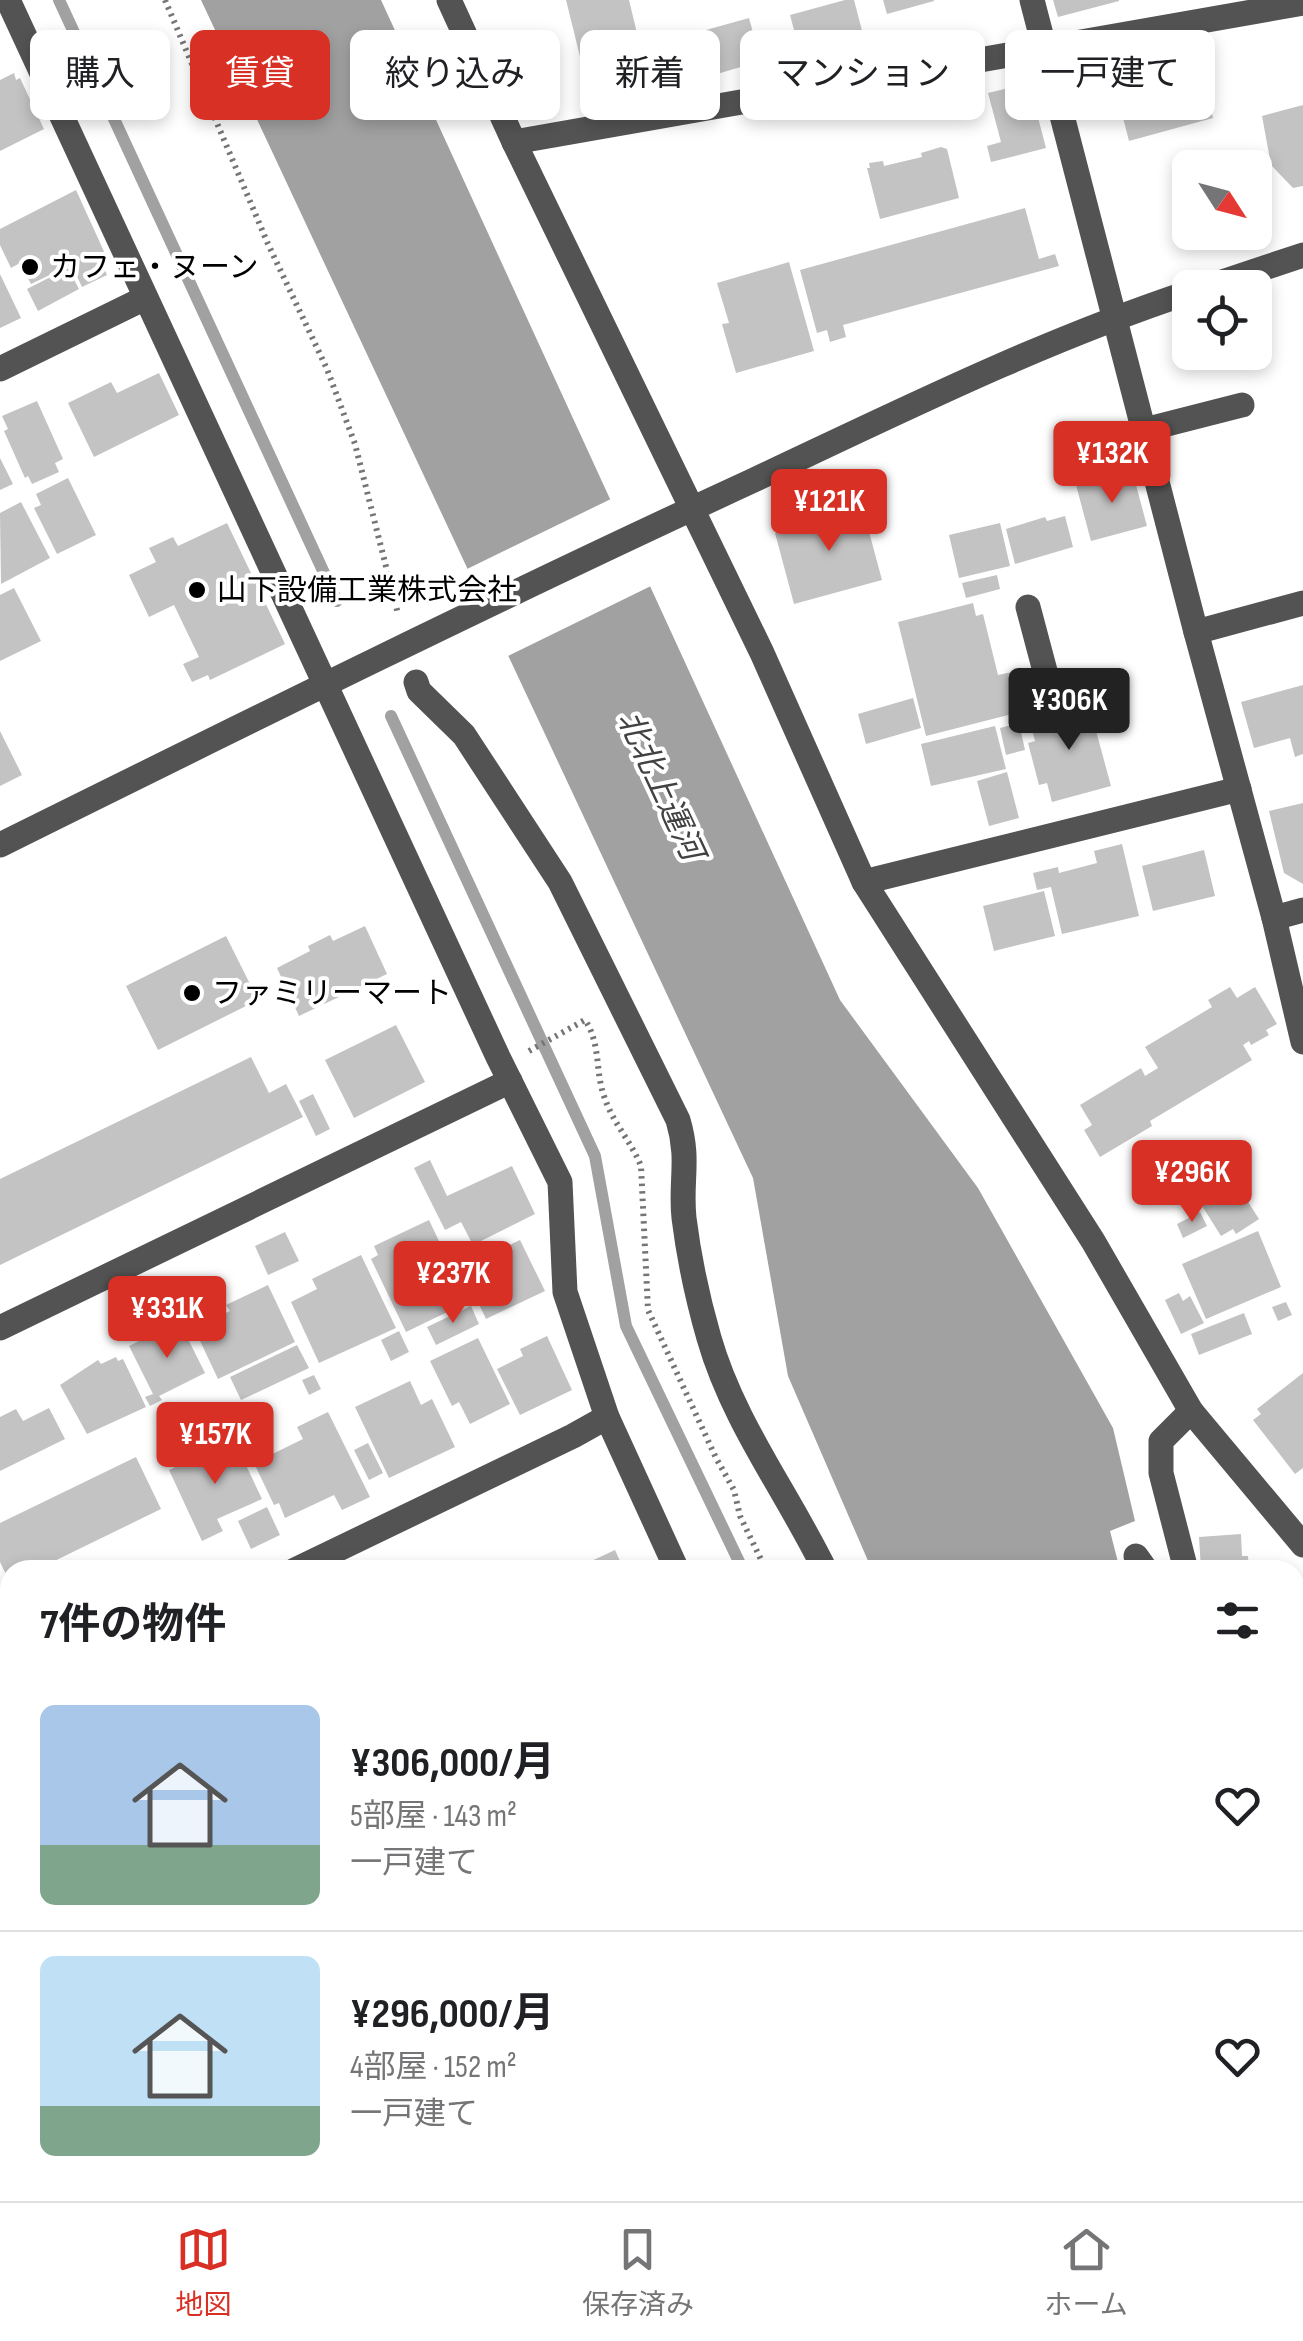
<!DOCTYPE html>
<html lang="ja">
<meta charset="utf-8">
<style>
:root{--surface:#fff;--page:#f6f6f6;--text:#202124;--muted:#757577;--line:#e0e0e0;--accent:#d93025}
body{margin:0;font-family:"Sofia Sans Condensed","Noto Sans JP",sans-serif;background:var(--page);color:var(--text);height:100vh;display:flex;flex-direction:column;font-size:38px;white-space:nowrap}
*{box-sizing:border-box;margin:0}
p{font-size:32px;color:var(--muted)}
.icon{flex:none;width:55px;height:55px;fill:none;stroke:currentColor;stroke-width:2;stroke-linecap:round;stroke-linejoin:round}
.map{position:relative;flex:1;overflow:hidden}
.panel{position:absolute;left:0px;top:1560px;width:1305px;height:642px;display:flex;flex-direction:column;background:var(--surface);border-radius:30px 30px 0 0;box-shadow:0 5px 15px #0003}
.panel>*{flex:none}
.top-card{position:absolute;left:30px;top:30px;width:1245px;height:90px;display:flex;gap:20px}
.needle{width:65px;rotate:126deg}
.fabs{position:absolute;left:1172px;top:150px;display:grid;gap:20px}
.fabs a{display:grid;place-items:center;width:100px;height:100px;border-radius:15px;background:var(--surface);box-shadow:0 5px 15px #0003;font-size:50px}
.price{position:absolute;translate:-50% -85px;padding:0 22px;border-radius:10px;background:var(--accent);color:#fff;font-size:32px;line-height:65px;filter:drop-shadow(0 2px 5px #0008)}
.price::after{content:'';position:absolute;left:50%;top:60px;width:30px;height:22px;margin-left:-15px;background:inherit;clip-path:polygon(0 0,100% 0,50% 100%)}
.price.on{background:#222;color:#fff}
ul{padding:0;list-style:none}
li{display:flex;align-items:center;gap:30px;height:250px;padding:0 40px}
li+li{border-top:2px solid var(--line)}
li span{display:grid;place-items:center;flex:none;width:280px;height:200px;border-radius:15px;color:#555}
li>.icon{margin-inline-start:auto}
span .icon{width:120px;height:120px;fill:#fffc;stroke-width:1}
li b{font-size:42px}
h2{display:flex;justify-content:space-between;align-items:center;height:120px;padding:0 40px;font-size:42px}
.chip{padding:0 35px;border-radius:15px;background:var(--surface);box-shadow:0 5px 15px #0003;font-size:35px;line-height:90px}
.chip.on{background:var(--accent);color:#fff}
.menu{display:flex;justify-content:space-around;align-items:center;height:140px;border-top:2px solid var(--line);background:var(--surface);font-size:28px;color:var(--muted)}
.menu a{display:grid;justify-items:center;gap:5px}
.menu .on{color:var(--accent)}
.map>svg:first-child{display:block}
.water{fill:#a1a1a1}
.pier{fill:#fff}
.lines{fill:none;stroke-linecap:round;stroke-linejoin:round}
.stream{stroke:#a1a1a1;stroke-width:12}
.river{stroke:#a1a1a1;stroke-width:78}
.building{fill:#c3c3c3}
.path{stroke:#757575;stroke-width:6;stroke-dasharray:2.5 5;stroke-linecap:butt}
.minor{stroke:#535353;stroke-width:25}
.poi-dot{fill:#000;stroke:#fff;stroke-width:4}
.labels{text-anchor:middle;stroke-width:8;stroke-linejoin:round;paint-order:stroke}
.poi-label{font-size:30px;fill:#000;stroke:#fff;text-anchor:start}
.water-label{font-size:32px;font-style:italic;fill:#424242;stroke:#fff}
</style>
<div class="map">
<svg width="1303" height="2201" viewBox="0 0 1303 2201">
<rect width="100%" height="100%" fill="#fff"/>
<!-- water -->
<polygon class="water" points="201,0 381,0 840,1000 978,1188 1113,1428 1135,1521 1110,1531 1120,1570 872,1570 788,1376 753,1178"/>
<!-- pier -->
<polygon class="pier" points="615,497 655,584 504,658 463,571"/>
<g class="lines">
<!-- stream -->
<g class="stream">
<polyline points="59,0 337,601"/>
<polyline points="391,716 595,1156 626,1326 743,1570"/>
</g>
<!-- river -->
<polyline class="river" points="1295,2112 1303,2122"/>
</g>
<!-- building -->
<g class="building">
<polygon points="566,0 629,0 650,87 591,101"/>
<polygon points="845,0 854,0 865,42 802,60 790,15"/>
<polygon points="883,0 934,0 934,1 887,14"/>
<polygon points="1053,0 1119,0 1119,1 1058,17"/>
<polygon points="749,18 761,61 700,79 688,35"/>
<polygon points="14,73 16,80 20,78 44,129 0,151 0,80"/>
<polygon points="1201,74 1213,118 1129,141 1118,98 1142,91 1140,84 1164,78 1165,84"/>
<polygon points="1029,83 1046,148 991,162 987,146 1001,142 988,93"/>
<polygon points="1303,105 1303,186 1293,188 1271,165 1262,116"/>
<polygon points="941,147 947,149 959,198 880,219 867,168 870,168 869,163 883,161 884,166 922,157 921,153"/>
<polygon points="76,190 107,258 100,260 107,275 82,287 72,266 77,262 31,284 20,263 11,268 0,245 0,229"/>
<polygon points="1025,208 1039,259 1055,254 1059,266 843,325 846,337 830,342 827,330 817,333 800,270"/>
<polygon points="789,262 814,351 736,373 722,324 729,323 717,283"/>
<polygon points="68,268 79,289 38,311 27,289"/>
<polygon points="0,274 21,318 0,328"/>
<polygon points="1265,325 1271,349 1255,353 1255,328"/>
<polygon points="159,373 179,415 94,457 68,403 111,382 117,393"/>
<polygon points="37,401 63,459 55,463 59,472 32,484 28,476 25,478 4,431 8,429 2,416"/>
<polygon points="0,458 13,484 0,490"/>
<polygon points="1132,470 1147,526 1091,541 1076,485"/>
<polygon points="68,478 96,535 57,554 34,508 41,505 36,494"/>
<polygon points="860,498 882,580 794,604 775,533 827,519 824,508"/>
<polygon points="21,502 50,558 1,584 0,513"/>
<polygon points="1065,516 1073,547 1015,564 1006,529 1045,517 1047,521"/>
<polygon points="227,523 285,644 210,680 208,675 192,682 183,664 199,657 174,605 149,617 129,575 156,562 149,548 173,537 178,546"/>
<polygon points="1000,523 1010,566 959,578 949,535"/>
<polygon points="997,575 1000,589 966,598 962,583"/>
<polygon points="14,588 41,641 0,661 0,595"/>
<polygon points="973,603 976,616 983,614 998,675 1027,669 1036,708 926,736 898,622"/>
<polygon points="1303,685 1303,754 1295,757 1290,738 1254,748 1241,702"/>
<polygon points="913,698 921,728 866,744 858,714"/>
<polygon points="1094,703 1101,726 1095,727 1111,786 1052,802 1047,783 1039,785 1028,743 1035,741 1030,722"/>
<polygon points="1019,723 1025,750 1006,755 1000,728"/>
<polygon points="995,726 1006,769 931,786 921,744"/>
<polygon points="0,731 22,775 0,786"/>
<polygon points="1007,772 1019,818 989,826 977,781"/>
<polygon points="1303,803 1303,884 1284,873 1269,811"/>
<polygon points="1122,844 1139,916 1062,934 1051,887 1037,890 1033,873 1058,867 1059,873 1097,863 1094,851"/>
<polygon points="1204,850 1215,896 1153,911 1142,866"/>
<polygon points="1044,891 1055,936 994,951 983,906"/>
<polygon points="365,926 387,974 299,1016 277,968 310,951 308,946 330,935 333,941"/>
<polygon points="226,936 258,1000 158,1050 126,986"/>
<polygon points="1230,987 1237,998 1255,987 1277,1024 1266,1030 1269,1035 1251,1045 1249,1041 1243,1045 1252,1060 1150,1121 1152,1126 1100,1157 1084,1130 1092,1125 1080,1105 1141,1068 1145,1076 1158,1068 1145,1047 1212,1007 1208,1000"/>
<polygon points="396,1025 425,1082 354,1118 325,1060"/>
<polygon points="251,1057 269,1093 286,1084 303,1117 0,1265 0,1179"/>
<polygon points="313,1094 330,1129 316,1136 299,1101"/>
<polygon points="430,1160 447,1196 512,1166 535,1214 473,1245 461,1222 445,1230 414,1168"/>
<polygon points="1222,1161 1259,1219 1236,1234 1233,1229 1221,1236 1187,1182"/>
<polygon points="1200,1212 1207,1226 1183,1238 1177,1224"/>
<polygon points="429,1220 468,1302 406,1332 371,1259 378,1255 374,1246"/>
<polygon points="1258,1231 1281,1287 1206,1319 1182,1264"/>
<polygon points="285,1232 299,1261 268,1275 255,1246"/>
<polygon points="520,1240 545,1291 486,1319 462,1268"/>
<polygon points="361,1255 396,1328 319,1363 291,1302 317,1289 312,1279"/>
<polygon points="268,1285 295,1342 218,1379 194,1328 230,1311 226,1305"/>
<polygon points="1179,1293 1183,1301 1190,1296 1204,1323 1181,1334 1165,1300"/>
<polygon points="1286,1302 1292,1315 1278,1321 1272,1307"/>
<polygon points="471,1306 479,1324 436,1345 427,1327"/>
<polygon points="1244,1313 1252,1334 1199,1355 1191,1334"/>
<polygon points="179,1321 205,1373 159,1396 162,1400 150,1406 145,1397 153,1394 129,1346"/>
<polygon points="399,1331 409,1352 391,1361 381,1340"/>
<polygon points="547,1336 572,1390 520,1415 497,1369 523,1356 520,1349"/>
<polygon points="478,1338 510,1404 470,1424 459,1402 452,1406 430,1361"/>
<polygon points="297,1345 309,1368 241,1400 230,1377"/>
<polygon points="116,1357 118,1361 123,1359 146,1407 87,1434 60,1385 98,1360 101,1364"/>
<polygon points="1303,1373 1303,1468 1295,1474 1253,1420 1261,1414 1257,1409"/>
<polygon points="314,1375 321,1389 309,1395 302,1380"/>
<polygon points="410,1381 421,1405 432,1399 455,1447 389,1478 355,1407"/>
<polygon points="49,1408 65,1439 0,1471 0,1417 16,1409 23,1421"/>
<polygon points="328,1412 370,1497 342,1510 334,1495 285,1518 279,1503 274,1505 254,1463 303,1439 297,1427"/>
<polygon points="234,1440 262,1499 217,1519 223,1531 202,1541 169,1470"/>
<polygon points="368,1443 383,1473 369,1480 354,1450"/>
<polygon points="136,1457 161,1509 36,1570 10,1570 10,1583 0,1562 0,1523"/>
<polygon points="267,1507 280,1535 251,1549 238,1521"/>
<polygon points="1241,1534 1242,1556 1248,1556 1249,1570 1201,1570 1199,1537"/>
<polygon points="615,1550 624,1570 572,1570"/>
<polygon points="0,1934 10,1955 10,1977 0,1982"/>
<polygon points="10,2025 10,2060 0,2039 0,2030"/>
<polygon points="0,2157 10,2177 10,2188 0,2193"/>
<polygon points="81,2192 123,2192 127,2201 64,2201"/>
<polygon points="236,2192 327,2192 314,2201 237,2201 233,2195"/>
<polygon points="797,2192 875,2192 856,2201 778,2201"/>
</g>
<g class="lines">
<!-- path -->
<g class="path">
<polyline points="165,0 268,244 327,369 355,444 398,614"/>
<path d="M529,1051L585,1020C601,1044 595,1071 604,1096C612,1122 631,1141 641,1166L648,1310L716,1458L734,1490L740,1516L766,1570"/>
<polyline points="680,2201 696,2192"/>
</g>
<!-- minor -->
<g class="minor">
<polyline points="8,0 498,1057 560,1182 565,1292 607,1417 677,1570"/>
<polyline points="449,0 514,142 762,653 864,882 1093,1241 1191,1411 1303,1545"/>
<polyline points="1032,0 1196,632 1274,918 1303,1042"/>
<polyline points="514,142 1303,3"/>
<polyline points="1204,288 1303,255"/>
<polyline points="0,369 145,298"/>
<polyline points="1144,430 1242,405"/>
<polyline points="1028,607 1045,671"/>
<polyline points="1196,632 1303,603"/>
<path d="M416,682L419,691L464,735L560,882L678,1120C690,1160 680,1181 684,1218C689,1258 698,1300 709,1338C733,1422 787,1492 825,1570"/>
<path d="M0,845C250,721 500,597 754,480C897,413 1039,342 1190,292"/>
<polyline points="864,882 1239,789"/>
<polyline points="1274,918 1303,910"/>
<polyline points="0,1328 510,1081"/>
<polyline points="1136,1556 1146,1570"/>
<polyline points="295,1570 573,1436 607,1417"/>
<polyline points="1186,1570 1161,1473 1161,1441 1191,1411"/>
<polyline points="1295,1632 1303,1624"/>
<polyline points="0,1714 10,1709"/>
<polyline points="1295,1718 1303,1718"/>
<polyline points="1295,1832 1303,1830"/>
<polyline points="0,1836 10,1857"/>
<polyline points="173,2192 177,2201"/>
<polyline points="1045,2192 1056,2201"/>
<polyline points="360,2201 374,2192"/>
<polyline points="483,2201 497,2192"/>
<polyline points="887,2201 906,2192"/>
</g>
</g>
<!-- markers -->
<g class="poi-dot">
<circle cx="30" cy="267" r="10"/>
<circle cx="197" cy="590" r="10"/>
<circle cx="192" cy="993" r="10"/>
</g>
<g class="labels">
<!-- poi labels -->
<g class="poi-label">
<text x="50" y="277">カフェ・ヌーン</text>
<text x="217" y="600">山下設備工業株式会社</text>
<text x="212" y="1003">ファミリーマート</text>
</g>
<!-- water labels -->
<g class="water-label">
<text transform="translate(661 785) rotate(65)" y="11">北北上運河</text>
</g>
</g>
</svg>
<div class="fabs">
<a><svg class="needle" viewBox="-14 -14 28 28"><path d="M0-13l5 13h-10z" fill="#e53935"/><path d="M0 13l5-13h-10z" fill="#757577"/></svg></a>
<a><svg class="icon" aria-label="locate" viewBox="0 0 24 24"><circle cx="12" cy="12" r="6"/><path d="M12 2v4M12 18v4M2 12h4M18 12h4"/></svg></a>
</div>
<b class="price" style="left:1112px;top:506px">¥132K</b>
<b class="price" style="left:829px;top:554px">¥121K</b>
<b class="price on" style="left:1069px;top:753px">¥306K</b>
<b class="price" style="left:1192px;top:1225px">¥296K</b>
<b class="price" style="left:453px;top:1326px">¥237K</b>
<b class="price" style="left:167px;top:1361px">¥331K</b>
<b class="price" style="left:215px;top:1487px">¥157K</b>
<div class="top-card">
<a class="chip">購入</a>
<a class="chip on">賃貸</a>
<a class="chip">絞り込み</a>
<a class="chip">新着</a>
<a class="chip">マンション</a>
<a class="chip">一戸建て</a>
</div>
<section class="panel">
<h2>7件の物件<svg class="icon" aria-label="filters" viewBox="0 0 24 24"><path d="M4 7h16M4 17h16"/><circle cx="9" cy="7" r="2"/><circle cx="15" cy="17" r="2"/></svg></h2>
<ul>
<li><span style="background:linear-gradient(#a9c7e8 70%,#7fa58c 0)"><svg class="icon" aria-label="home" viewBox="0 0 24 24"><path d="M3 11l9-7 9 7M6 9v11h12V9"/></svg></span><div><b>¥306,000/月</b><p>5部屋 · 143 m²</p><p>一戸建て</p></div><svg class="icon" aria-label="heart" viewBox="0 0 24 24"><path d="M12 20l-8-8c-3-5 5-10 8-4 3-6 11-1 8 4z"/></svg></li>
<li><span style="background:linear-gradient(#bfe0f5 75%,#7fa58c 0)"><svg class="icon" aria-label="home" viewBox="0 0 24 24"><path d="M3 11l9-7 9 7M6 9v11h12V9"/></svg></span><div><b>¥296,000/月</b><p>4部屋 · 152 m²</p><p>一戸建て</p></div><svg class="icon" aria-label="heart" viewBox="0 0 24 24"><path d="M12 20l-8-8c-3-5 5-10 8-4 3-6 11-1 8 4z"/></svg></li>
</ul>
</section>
</div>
<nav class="menu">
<a class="on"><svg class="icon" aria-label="map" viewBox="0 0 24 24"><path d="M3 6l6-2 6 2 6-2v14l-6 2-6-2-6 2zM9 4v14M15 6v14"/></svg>地図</a>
<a><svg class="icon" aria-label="saved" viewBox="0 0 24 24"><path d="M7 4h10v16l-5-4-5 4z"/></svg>保存済み</a>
<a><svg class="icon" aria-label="home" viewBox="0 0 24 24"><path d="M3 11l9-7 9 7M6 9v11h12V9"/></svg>ホーム</a>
</nav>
